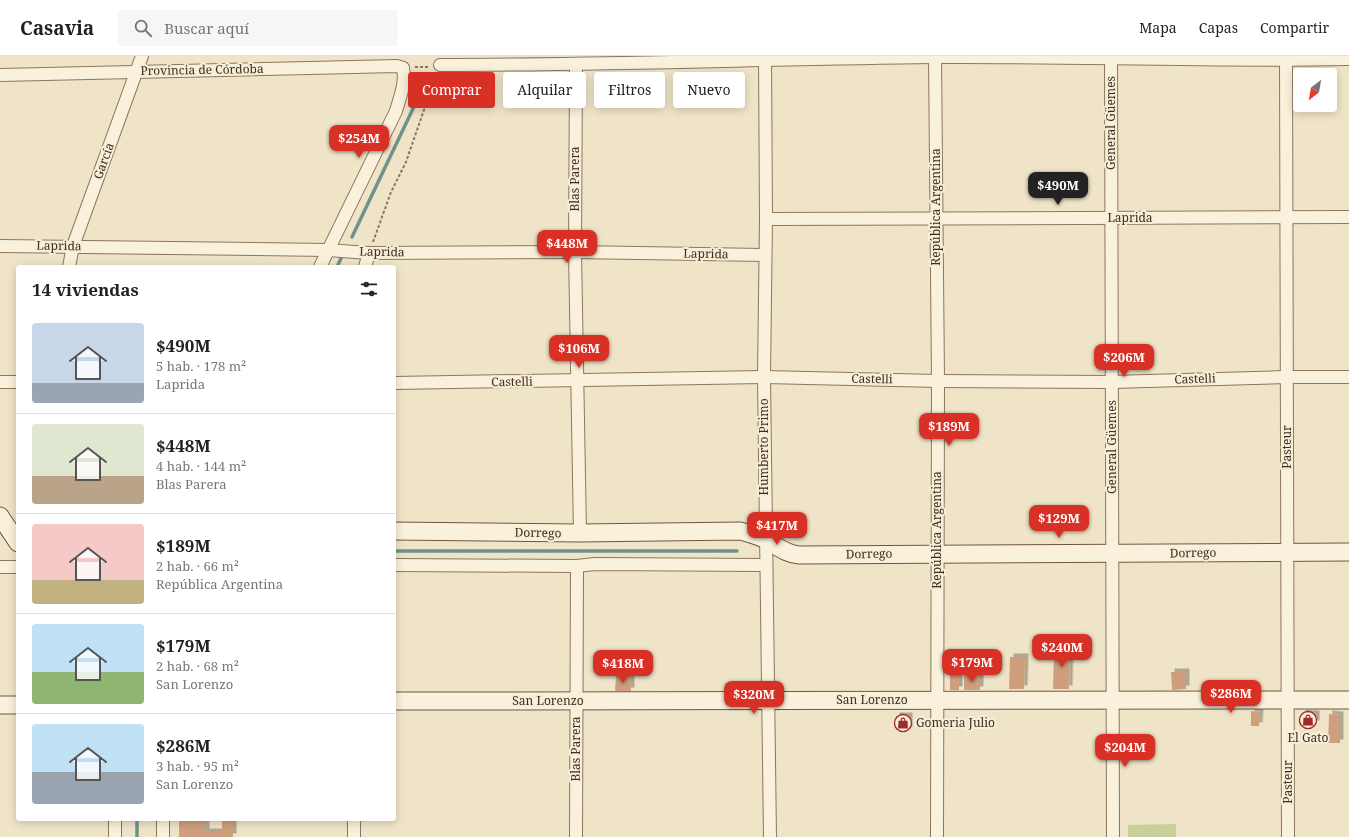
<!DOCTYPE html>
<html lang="es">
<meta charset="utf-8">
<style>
:root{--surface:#fff;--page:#f6f6f6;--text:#222;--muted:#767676;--line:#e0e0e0;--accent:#d93025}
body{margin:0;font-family:"Noto Serif",serif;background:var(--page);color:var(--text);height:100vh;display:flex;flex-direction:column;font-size:15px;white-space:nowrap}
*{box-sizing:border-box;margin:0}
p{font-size:13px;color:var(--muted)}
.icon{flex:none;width:22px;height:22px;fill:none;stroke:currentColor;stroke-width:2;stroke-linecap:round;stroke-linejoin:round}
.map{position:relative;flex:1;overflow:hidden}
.drawer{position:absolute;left:16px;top:209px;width:380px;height:556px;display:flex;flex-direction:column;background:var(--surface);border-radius:4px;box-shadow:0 2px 10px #0003}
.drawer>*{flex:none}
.guide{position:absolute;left:408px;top:16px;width:380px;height:36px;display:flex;gap:8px}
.needle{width:26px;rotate:211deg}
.buttons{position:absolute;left:1293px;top:12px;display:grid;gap:8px}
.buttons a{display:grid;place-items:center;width:44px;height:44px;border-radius:4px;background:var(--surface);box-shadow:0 2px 10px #0003;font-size:20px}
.price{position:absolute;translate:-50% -34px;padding:0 9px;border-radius:8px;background:var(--accent);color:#fff;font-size:13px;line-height:26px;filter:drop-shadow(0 1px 2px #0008)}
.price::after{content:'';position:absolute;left:50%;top:24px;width:12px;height:9px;margin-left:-6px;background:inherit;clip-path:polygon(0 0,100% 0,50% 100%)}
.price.current{background:#222;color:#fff}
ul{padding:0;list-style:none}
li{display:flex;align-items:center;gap:12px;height:100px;padding:0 16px}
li+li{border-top:1px solid var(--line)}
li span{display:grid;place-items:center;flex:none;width:112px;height:80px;border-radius:4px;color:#555}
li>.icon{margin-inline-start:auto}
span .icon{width:48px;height:48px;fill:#fffc;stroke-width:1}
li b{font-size:17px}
h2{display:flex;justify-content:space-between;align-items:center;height:48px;padding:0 16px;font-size:17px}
.tag{padding:0 14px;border-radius:4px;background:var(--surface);box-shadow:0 2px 10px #0003;font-size:14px;line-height:36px}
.tag.current{background:var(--accent);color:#fff}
header{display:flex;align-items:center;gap:24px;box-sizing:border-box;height:56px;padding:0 20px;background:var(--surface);border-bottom:1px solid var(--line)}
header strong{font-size:19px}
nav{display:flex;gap:22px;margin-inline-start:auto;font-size:14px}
.search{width:280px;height:36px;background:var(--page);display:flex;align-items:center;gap:10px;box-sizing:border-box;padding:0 14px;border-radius:4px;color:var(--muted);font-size:15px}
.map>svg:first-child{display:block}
.grass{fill:#c9cf9b}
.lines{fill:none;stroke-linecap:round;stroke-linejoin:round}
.stream{stroke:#6f938a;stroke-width:3.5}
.building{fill:#cf9f7d;filter:url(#shadow)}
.street-casing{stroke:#8d765c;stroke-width:14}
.secondary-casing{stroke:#6f573f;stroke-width:19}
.path{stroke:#8d765c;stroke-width:2;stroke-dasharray:3 2;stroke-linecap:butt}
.street{stroke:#faf1dc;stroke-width:12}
.secondary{stroke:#faf1dc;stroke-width:17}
.labels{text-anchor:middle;stroke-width:4;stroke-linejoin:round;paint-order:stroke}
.street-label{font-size:12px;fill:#3d2e20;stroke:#f7eed8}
.poi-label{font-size:12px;fill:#3d2e20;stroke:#f7eed8;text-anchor:start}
</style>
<header>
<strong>Casavia</strong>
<div class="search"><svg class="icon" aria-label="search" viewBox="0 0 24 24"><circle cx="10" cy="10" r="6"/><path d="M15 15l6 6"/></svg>Buscar aquí</div>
<nav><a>Mapa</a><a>Capas</a><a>Compartir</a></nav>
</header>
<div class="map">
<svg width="1349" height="781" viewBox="0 0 1349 781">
<defs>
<filter id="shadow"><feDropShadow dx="3.5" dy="-3.5" stdDeviation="0" flood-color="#0004"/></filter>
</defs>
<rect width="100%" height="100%" fill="#f0e4c8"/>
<!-- grass -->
<polygon class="grass" points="1176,768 1176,781 1128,781 1128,769"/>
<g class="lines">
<!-- stream -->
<g class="stream">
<polyline points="352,181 420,38 420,20"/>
<polyline points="337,211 343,198"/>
<polyline points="394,495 737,495"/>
<polyline points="137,781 137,763"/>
</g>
</g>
<!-- building -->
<g class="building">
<polygon points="1054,592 1070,592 1069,633 1053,633"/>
<polygon points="1010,601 1025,601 1024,633 1009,633"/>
<polygon points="1171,616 1186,616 1186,633 1172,634"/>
<rect x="950" y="618" width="9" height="16"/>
<polygon points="964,619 980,620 980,634 964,634"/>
<polygon points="616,620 631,620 631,635 615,635"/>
<polygon points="1251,655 1260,656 1259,670 1251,670"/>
<polygon points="1303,657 1316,658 1316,668 1299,667 1300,661"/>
<polygon points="1329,658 1340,659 1340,687 1328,687"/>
<rect x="896" y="660" width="13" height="14"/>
<polygon points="179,763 206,763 206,776 222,776 222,763 233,763 233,781 179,781"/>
</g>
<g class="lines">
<!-- street casing -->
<g class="street-casing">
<g id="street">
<polyline points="765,0 766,163 764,321 770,781"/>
<polyline points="935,0 938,325 937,781"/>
<polyline points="1111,0 1113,781"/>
<polyline points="1286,0 1288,781"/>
<path d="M440,9C604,9 769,3 933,1C1072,0 1210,6 1349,3"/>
<polyline points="576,9 575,196 580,477"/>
<path d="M0,19L397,10L403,12C406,27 400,41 396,55L320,211"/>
<polyline points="766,163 1349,161"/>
<polyline points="0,190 328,194 369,197 575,196 765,199"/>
<polyline points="69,211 73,190 142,0"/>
<polyline points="365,211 369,197"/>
<polyline points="0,326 18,326"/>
<polyline points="394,327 764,321 938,325 1112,326 1287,321 1349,321"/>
<polyline points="394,509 577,510 595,508 765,509"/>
<polyline points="0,511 18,511"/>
<polyline points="354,763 354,781"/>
<polyline points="115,781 115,763"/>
<polyline points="163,781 163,763"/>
<polyline points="576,781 577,510"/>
</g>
</g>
<!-- secondary casing -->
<g class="secondary-casing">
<g id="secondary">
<polyline points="0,460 18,487"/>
<path d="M394,475L580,477L740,475C748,477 756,479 764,483C776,489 785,498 799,499L1349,496"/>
<polyline points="394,645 1349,644"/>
<polyline points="0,649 18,649"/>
</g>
</g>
<!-- path -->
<g class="path">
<polyline points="415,11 429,11"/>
<polyline points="373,186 391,136 406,106 436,19"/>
</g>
<!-- street -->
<use href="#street" class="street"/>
<!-- secondary -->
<use href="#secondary" class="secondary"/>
</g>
<!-- icons -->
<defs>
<g id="shop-ring" transform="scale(0.9)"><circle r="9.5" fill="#f7eed8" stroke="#9e2a2b" stroke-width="1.5"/><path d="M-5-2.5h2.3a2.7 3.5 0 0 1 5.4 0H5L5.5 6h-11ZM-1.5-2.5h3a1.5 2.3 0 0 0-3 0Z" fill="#9e2a2b"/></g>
</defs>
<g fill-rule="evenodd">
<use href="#shop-ring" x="1308" y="664"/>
<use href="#shop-ring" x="903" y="667"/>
</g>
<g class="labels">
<!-- street labels -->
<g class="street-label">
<text transform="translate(202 14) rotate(-1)" y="4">Provincia de Córdoba</text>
<text transform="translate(1111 67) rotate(-90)" y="4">General Güemes</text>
<text transform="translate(104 105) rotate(-70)" y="4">García</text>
<text transform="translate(575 123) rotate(-90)" y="4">Blas Parera</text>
<text transform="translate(936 151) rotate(-90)" y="4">República Argentina</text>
<text x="1130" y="166">Laprida</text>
<text transform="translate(59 190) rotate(1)" y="4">Laprida</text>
<text transform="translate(382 196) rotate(1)" y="4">Laprida</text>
<text transform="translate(706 198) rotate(1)" y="4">Laprida</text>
<text transform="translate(872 323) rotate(1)" y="4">Castelli</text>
<text transform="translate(1195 323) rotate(-2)" y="4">Castelli</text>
<text transform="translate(512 326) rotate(-1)" y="4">Castelli</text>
<text transform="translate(764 391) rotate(-90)" y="4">Humberto Primo</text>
<text transform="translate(1112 391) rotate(-90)" y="4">General Güemes</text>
<text transform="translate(1287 391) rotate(-90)" y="4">Pasteur</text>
<text transform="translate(937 474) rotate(-90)" y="4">República Argentina</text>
<text transform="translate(538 477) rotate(1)" y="4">Dorrego</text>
<text transform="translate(1193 497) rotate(-1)" y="4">Dorrego</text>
<text transform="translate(869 498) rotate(-1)" y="4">Dorrego</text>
<text x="872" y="648">San Lorenzo</text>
<text x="548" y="649">San Lorenzo</text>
<text transform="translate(576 693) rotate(-90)" y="4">Blas Parera</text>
<text transform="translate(1288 726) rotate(-90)" y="4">Pasteur</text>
</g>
<!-- poi labels -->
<g class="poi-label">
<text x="916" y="671">Gomeria Julio</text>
<text x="1308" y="686" text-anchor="middle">El Gato</text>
</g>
</g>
</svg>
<div class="buttons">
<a><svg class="needle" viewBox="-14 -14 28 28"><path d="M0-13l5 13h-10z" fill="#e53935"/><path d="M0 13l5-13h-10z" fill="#767676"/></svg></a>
</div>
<b class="price" style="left:359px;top:103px">$254M</b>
<b class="price current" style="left:1058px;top:150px">$490M</b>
<b class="price" style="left:567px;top:208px">$448M</b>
<b class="price" style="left:579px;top:313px">$106M</b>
<b class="price" style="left:1124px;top:322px">$206M</b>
<b class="price" style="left:949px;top:391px">$189M</b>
<b class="price" style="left:1059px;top:483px">$129M</b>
<b class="price" style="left:777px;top:490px">$417M</b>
<b class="price" style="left:1062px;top:612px">$240M</b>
<b class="price" style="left:972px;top:627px">$179M</b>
<b class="price" style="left:623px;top:628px">$418M</b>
<b class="price" style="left:1231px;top:658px">$286M</b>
<b class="price" style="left:754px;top:659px">$320M</b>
<b class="price" style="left:1125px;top:712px">$204M</b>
<div class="guide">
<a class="tag current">Comprar</a>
<a class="tag">Alquilar</a>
<a class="tag">Filtros</a>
<a class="tag">Nuevo</a>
</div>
<section class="drawer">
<h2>14 viviendas<svg class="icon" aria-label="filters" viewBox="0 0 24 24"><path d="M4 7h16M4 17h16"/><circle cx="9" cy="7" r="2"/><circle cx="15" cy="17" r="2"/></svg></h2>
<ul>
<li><span style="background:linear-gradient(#c9d6e8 75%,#9aa5b1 0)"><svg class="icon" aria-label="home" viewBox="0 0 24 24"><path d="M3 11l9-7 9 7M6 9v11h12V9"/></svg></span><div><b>$490M</b><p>5 hab. · 178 m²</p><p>Laprida</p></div></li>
<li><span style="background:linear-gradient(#dfe7d0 65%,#b9a48a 0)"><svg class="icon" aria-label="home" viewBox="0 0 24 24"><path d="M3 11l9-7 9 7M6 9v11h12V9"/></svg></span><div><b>$448M</b><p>4 hab. · 144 m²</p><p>Blas Parera</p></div></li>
<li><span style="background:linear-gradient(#f6c9c9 70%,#c2b280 0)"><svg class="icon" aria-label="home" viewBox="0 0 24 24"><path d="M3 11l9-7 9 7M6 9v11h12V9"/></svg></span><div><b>$189M</b><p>2 hab. · 66 m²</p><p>República Argentina</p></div></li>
<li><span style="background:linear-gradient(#bfe0f5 60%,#8fb573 0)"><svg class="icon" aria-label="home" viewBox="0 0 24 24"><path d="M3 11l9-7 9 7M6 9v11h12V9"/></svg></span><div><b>$179M</b><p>2 hab. · 68 m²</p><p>San Lorenzo</p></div></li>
<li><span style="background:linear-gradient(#bfe0f5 60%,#9aa5b1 0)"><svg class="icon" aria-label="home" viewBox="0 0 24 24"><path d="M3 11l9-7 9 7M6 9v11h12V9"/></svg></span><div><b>$286M</b><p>3 hab. · 95 m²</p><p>San Lorenzo</p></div></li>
</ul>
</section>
</div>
